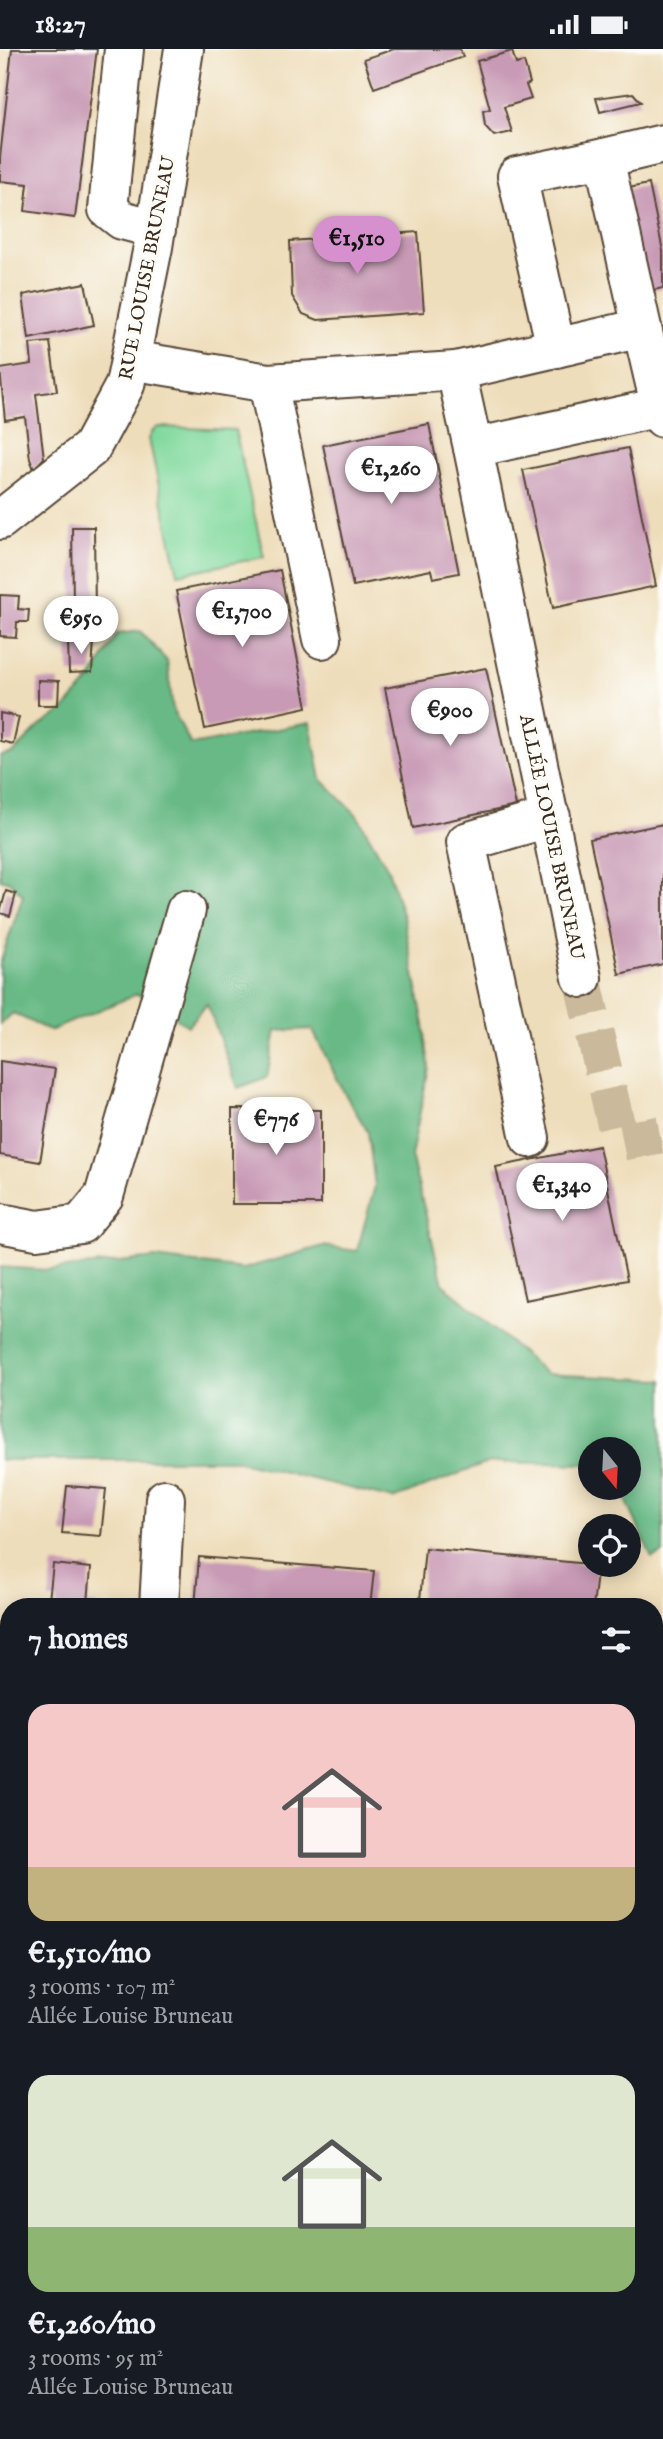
<!DOCTYPE html>
<meta charset="utf-8">
<style>
:root{--surface:#171b24;--page:#20242c;--text:#f1f3f6;--muted:#9ea1a6;--accent:#d690ce}
body{margin:0;font-family:"IM FELL English",serif;background:var(--page);color:var(--text);height:100vh;display:flex;flex-direction:column;font-size:26px;white-space:nowrap}
*{box-sizing:border-box;margin:0}
p{font-size:23px;color:var(--muted)}
.icon{flex:none;width:38px;height:38px;fill:none;stroke:currentColor;stroke-width:2;stroke-linecap:round;stroke-linejoin:round}
.map{position:relative;flex:1;overflow:hidden}
.panel{position:absolute;left:0px;top:1549px;width:663px;height:842px;display:flex;flex-direction:column;background:var(--surface);border-radius:28px 28px 0 0;box-shadow:0 4px 18px #0003}
.panel>*{flex:none}
.needle{width:46px;rotate:162deg}
.tools{position:absolute;left:578px;top:1388px;display:grid;gap:14px}
.tools a{display:grid;place-items:center;width:63px;height:63px;border-radius:50%;background:var(--surface);box-shadow:0 4px 18px #0003;font-size:35px}
.price{position:absolute;translate:-50% -60px;padding:0 16px;border-radius:24px;background:#fff;color:#222;font-size:23px;line-height:46px;filter:drop-shadow(0 2px 4px #0008)}
.price::after{content:'';position:absolute;left:50%;top:42px;width:21px;height:16px;margin-left:-10px;background:inherit;clip-path:polygon(0 0,100% 0,50% 100%)}
.price.on{background:var(--accent);color:#111}
ul{padding:0;list-style:none}
li{display:grid;align-content:center;gap:14px;height:371px;padding:0 28px}
li span{display:grid;place-items:center;height:217px;border-radius:21px;color:#555}
li>.icon{margin-inline-start:auto}
span .icon{width:126px;height:126px;fill:#fffc;stroke-width:1}
li b{font-size:30px}
h2{display:flex;justify-content:space-between;align-items:center;height:84px;padding:0 28px;font-size:30px}
.status{display:flex;justify-content:space-between;align-items:center;height:49px;padding:0 35px;background:var(--surface);direction:ltr}
.status svg{height:19px;fill:currentColor}
.map>svg:first-child{display:block}
.built{fill:#e2d4f3}
.green{fill:#81d99e;stroke:#5e825e;stroke-width:2}
.forest{fill:#68b985;stroke:#527252;stroke-width:2}
.building{fill:#c89ab5}
.lines{fill:none;stroke-linecap:round;stroke-linejoin:round}
.minor-tunnel{stroke:#cab99b;stroke-width:38;stroke-dasharray:38 19;stroke-linecap:butt}
.minor-casing{stroke:#564535;stroke-width:42}
.minor{stroke:#fff;stroke-width:38}
.labels{text-anchor:middle;stroke-width:7;stroke-linejoin:round;paint-order:stroke}
.street-label{font-size:19px;fill:#3b2a1e;stroke:#fdfcf7}
</style>
<div class="status"><b>18:27</b><svg viewBox="0 0 49 12"><path d="M0 12V9h3v3zM5 12V6h3v6zM10 12V3h3v9zM15 12V0h3v12zM26 1h20v11H26zM47 4h2v5h-2z"/></svg></div>
<div class="map">
<svg width="663" height="2390" viewBox="0 0 663 2390">
<rect width="100%" height="100%" fill="#fdfcf7"/>
<filter id="ink" filterUnits="userSpaceOnUse"><feTurbulence type="fractalNoise" baseFrequency=".0143" numOctaves="2"/><feDisplacementMap in="SourceGraphic" scale="14" xChannelSelector="R" yChannelSelector="G"/><feConvolveMatrix kernelMatrix="1 2 1 2 8 2 1 2 1" color-interpolation-filters="sRGB"/></filter>
<filter id="wash" filterUnits="userSpaceOnUse"><feTurbulence type="fractalNoise" baseFrequency=".00686" numOctaves="4" result="noise"/><feDisplacementMap in="SourceGraphic" scale="28" xChannelSelector="R" yChannelSelector="G"/><feGaussianBlur stdDeviation="1.57" result="paint"/><feColorMatrix in="noise" values="0 0 0 0 0 0 0 0 0 0 0 0 0 0 0 0 0 1.4 0 .05"/><feComposite in="paint" operator="in"/></filter>
<g filter="url(#wash)">
<rect width="100%" height="100%" fill="#eeddba"/>
<!-- built -->
<polygon class="built" points="663,1797 663,2282 655,2284 654,1798"/>
<!-- green -->
<g class="green">
<polygon points="158,378 235,381 264,508 178,525 149,390 152,383"/>
<polygon points="663,2363 663,2390 545,2390 582,2382 654,2382 655,2365"/>
<polygon points="18,2382 35,2382 52,2390 11,2390"/>
</g>
<!-- forest -->
<g class="forest">
<polygon points="140,582 167,612 173,661 191,696 310,674 321,730 357,766 388,820 403,868 424,976 429,1018 411,1107 443,1235 546,1325 663,1331 663,1504 652,1509 621,1439 628,1438 628,1400 590,1400 590,1415 490,1413 393,1450 236,1411 0,1411 0,1218 48,1221 155,1209 243,1220 323,1197 357,1202 375,1137 368,1083 345,1045 312,980 276,982 267,1028 238,1039 207,955 188,977 137,945 50,982 13,964 0,975 0,915 23,846 10,833 0,830 0,707 13,704 40,677 64,661 91,630 117,585"/>
<polygon points="663,1733 663,1797 655,1798 655,1738"/>
<polygon points="663,2285 663,2341 655,2343 655,2287"/>
<polygon points="149,2382 522,2382 486,2390 142,2390"/>
</g>
<g id="blocks">
<!-- building -->
<g class="building">
<polygon points="12,0 97,0 75,169 25,162 28,135 0,132 0,109"/>
<polygon points="394,0 460,0 463,8 374,39 364,10"/>
<polygon points="512,2 516,15 524,13 530,34 526,36 531,50 504,58 512,83 494,87 485,77 483,62 490,60 477,12"/>
<polygon points="633,44 641,53 600,63 596,49"/>
<polygon points="649,135 663,202 663,239 639,244 618,141"/>
<polygon points="418,183 424,263 318,271 303,265 292,247 290,192"/>
<polygon points="85,234 94,276 29,290 23,246"/>
<polygon points="50,293 57,342 36,345 44,409 34,420 30,410 25,368 5,371 0,320 32,315 30,295"/>
<polygon points="429,375 459,524 433,529 431,521 353,537 323,396"/>
<polygon points="628,399 656,537 553,559 523,421"/>
<polygon points="72,478 94,478 95,564 85,564 85,555 73,555"/>
<polygon points="280,521 307,658 205,680 176,542"/>
<polygon points="0,546 19,547 18,560 29,561 28,573 17,573 16,588 0,587"/>
<polygon points="94,591 92,623 69,624 68,593"/>
<polygon points="486,619 516,757 413,779 385,639"/>
<polygon points="38,631 59,632 58,656 38,656"/>
<polygon points="0,664 19,668 13,695 0,692"/>
<polygon points="663,775 663,915 619,925 590,790"/>
<polygon points="6,842 16,845 10,867 0,864"/>
<polygon points="0,1012 55,1020 40,1113 0,1106"/>
<polygon points="232,1060 321,1061 321,1155 232,1155"/>
<polygon points="599,1097 627,1231 525,1251 496,1118"/>
<polygon points="67,1437 106,1440 101,1487 62,1484"/>
<polygon points="425,1499 598,1516 593,1558 493,1558 420,1551"/>
<polygon points="199,1508 374,1522 370,1558 195,1558"/>
<polygon points="53,1515 91,1519 88,1554 97,1555 96,1558 56,1558 57,1551 49,1551"/>
<polygon points="0,1662 6,1663 2,1700 0,1700"/>
<polygon points="663,1872 663,1922 654,1923 654,1873"/>
<polygon points="663,2027 663,2076 654,2078 654,2028"/>
<polygon points="0,2045 9,2046 9,2097 0,2096"/>
<polygon points="663,2168 663,2248 654,2250 654,2169"/>
<polygon points="0,2283 9,2289 9,2347 0,2342"/>
<polygon points="65,2382 116,2382 111,2390 79,2390"/>
</g>
</g>
</g>
<g filter="url(#ink)">
<use href="#blocks" fill-opacity="0" stroke="#564535" stroke-width="2"/>
<g class="lines">
<!-- minor-tunnel -->
<polyline class="minor-tunnel" points="582,929 620,1093 663,1085"/>
<!-- minor casing -->
<g class="minor-casing">
<g id="minor">
<polyline points="124,0 108,160 122,171 156,180"/>
<polyline points="604,109 663,95"/>
<polyline points="556,299 517,127 604,109 642,279"/>
<polyline points="130,311 268,334 456,322"/>
<polyline points="268,334 322,590"/>
<polyline points="661,358 473,399 456,322 642,279 663,369"/>
<polyline points="473,399 582,929"/>
<polyline points="0,471 91,399 125,336 153,198 184,0"/>
<polyline points="530,1089 466,793 551,768"/>
<polyline points="0,1174 37,1181 81,1175 104,1147 186,861"/>
<polyline points="159,1558 165,1450"/>
<polyline points="0,1983 9,1885"/>
<polyline points="0,2155 9,2156"/>
</g>
</g>
<!-- minor -->
<use href="#minor" class="minor"/>
</g>
</g>
<g class="labels">
<!-- street labels -->
<g class="street-label">
<text transform="translate(146 219) rotate(-79)" y="7">RUE LOUISE BRUNEAU</text>
<text transform="translate(553 788) rotate(78)" y="7">ALLÉE LOUISE BRUNEAU</text>
</g>
</g>
</svg>
<div class="tools">
<a><svg class="needle" viewBox="-14 -14 28 28"><path d="M0-13l5 13h-10z" fill="#e53935"/><path d="M0 13l5-13h-10z" fill="#9ea1a6"/></svg></a>
<a><svg class="icon" aria-label="locate" viewBox="0 0 24 24"><circle cx="12" cy="12" r="6"/><path d="M12 2v4M12 18v4M2 12h4M18 12h4"/></svg></a>
</div>
<b class="price on" style="left:357px;top:227px">€1,510</b>
<b class="price" style="left:391px;top:457px">€1,260</b>
<b class="price" style="left:242px;top:600px">€1,700</b>
<b class="price" style="left:81px;top:607px">€950</b>
<b class="price" style="left:450px;top:699px">€900</b>
<b class="price" style="left:276px;top:1108px">€776</b>
<b class="price" style="left:562px;top:1174px">€1,340</b>
<section class="panel">
<h2>7 homes<svg class="icon" aria-label="filters" viewBox="0 0 24 24"><path d="M4 7h16M4 17h16"/><circle cx="9" cy="7" r="2"/><circle cx="15" cy="17" r="2"/></svg></h2>
<ul>
<li><span style="background:linear-gradient(#f6c9c9 75%,#c2b280 0)"><svg class="icon" aria-label="home" viewBox="0 0 24 24"><path d="M3 11l9-7 9 7M6 9v11h12V9"/></svg></span><div><b>€1,510/mo</b><p>3 rooms · 107 m²</p><p>Allée Louise Bruneau</p></div></li>
<li><span style="background:linear-gradient(#dfe7d0 70%,#8fb573 0)"><svg class="icon" aria-label="home" viewBox="0 0 24 24"><path d="M3 11l9-7 9 7M6 9v11h12V9"/></svg></span><div><b>€1,260/mo</b><p>3 rooms · 95 m²</p><p>Allée Louise Bruneau</p></div></li>
</ul>
</section>
</div>
